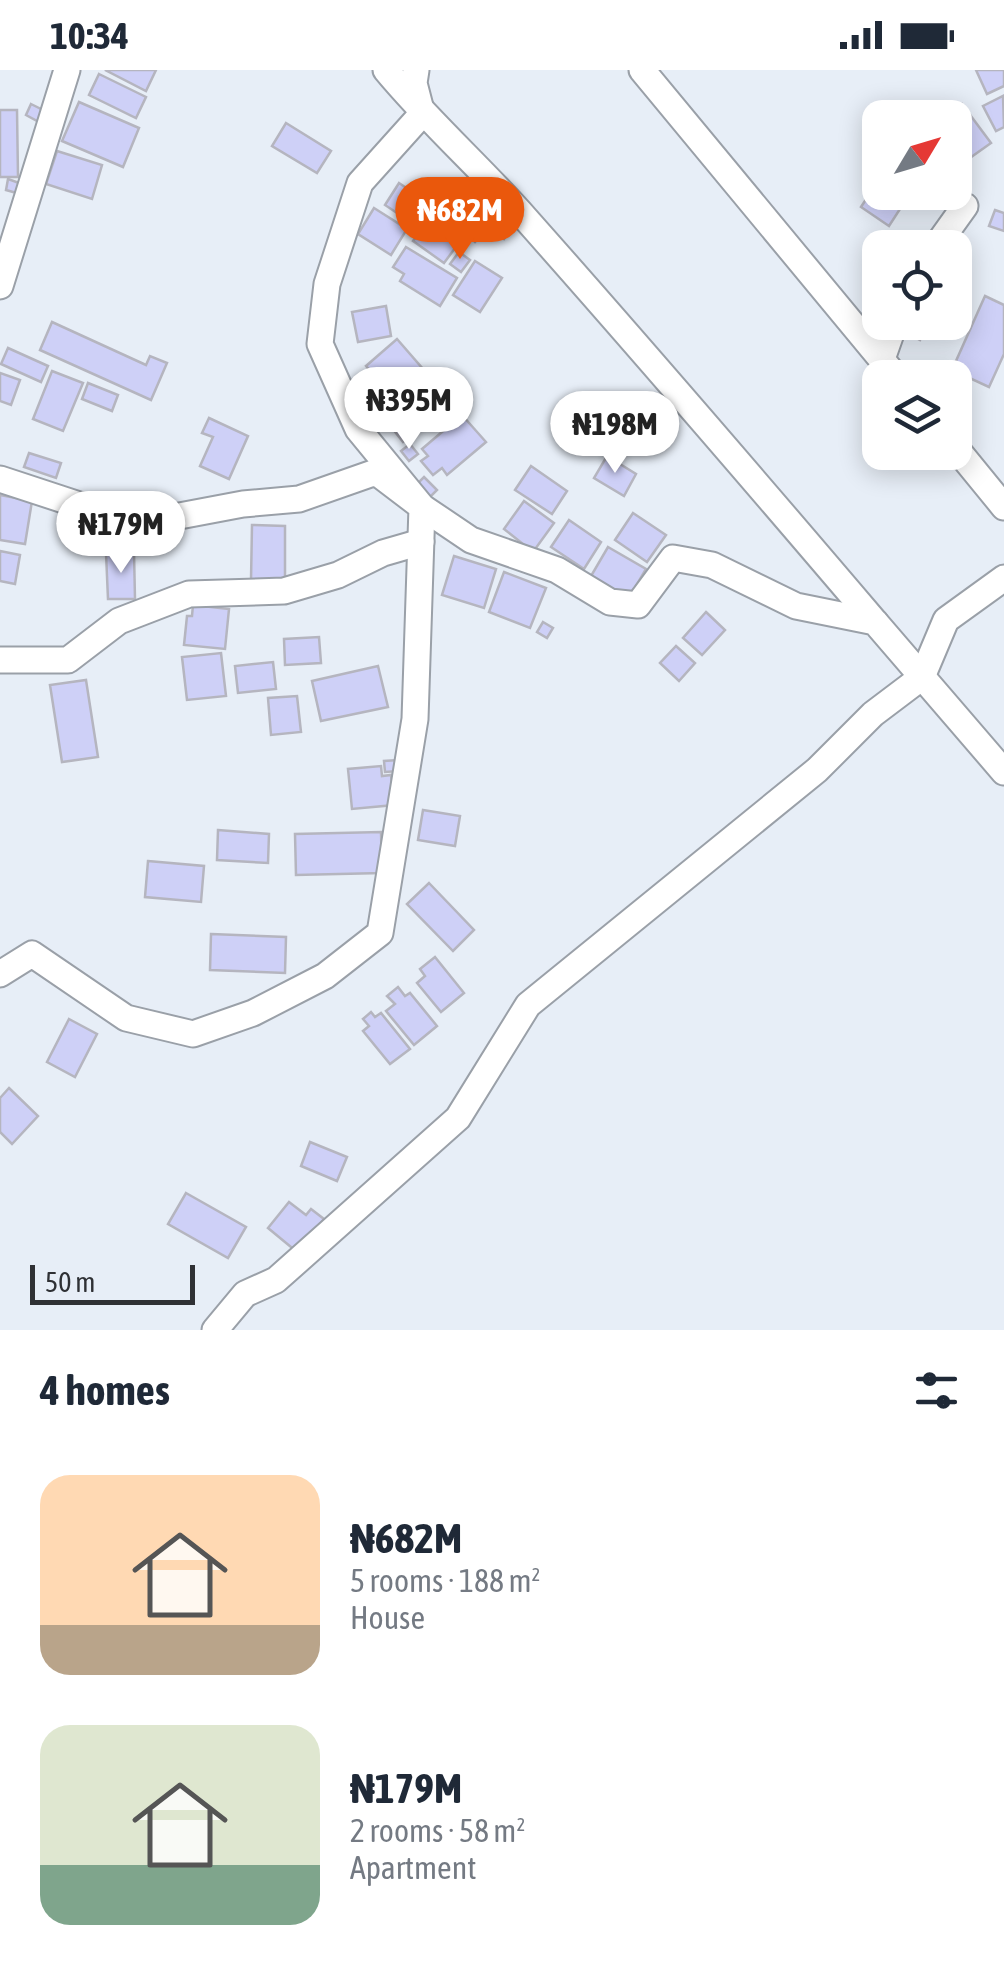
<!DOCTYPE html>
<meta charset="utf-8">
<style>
:root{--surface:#fff;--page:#f2f2f3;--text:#1f2937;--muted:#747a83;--accent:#ea580c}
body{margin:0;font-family:"Asap Condensed",sans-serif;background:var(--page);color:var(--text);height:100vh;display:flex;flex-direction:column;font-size:38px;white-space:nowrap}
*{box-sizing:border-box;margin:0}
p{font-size:32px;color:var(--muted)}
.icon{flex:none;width:55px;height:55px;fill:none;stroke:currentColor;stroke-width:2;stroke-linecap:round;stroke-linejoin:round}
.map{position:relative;height:1260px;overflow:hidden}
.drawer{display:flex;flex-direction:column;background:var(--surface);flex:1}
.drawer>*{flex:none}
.needle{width:65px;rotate:52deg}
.tools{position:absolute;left:862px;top:30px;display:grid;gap:20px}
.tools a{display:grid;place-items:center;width:110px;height:110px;border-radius:20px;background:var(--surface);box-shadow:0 5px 25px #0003;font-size:50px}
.scale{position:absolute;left:30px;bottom:25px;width:165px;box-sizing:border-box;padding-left:10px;border:5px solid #2f3135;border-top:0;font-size:28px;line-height:35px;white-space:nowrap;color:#2f3135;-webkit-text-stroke:8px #e7eef7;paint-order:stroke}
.price{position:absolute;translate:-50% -85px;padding:0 22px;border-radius:35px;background:#fff;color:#222;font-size:32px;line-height:65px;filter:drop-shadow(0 2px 5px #0008)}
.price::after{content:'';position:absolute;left:50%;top:60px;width:30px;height:22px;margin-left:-15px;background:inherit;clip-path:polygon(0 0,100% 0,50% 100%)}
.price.active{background:var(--accent);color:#fff}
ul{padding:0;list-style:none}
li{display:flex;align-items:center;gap:30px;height:250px;padding:0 40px}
li span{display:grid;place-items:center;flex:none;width:280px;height:200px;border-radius:30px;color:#555}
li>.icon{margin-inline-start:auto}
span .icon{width:120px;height:120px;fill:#fffc;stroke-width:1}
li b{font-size:42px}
h2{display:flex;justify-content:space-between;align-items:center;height:120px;padding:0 40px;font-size:42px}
.status{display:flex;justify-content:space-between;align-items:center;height:70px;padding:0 50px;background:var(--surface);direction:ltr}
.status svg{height:28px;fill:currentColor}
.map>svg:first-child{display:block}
.building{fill:#ced0f7;stroke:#b5b5bf;stroke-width:2.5}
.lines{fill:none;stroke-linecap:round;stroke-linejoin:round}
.minor-casing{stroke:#9aa0a8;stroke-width:29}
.minor{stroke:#fff;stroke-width:25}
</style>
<div class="status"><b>10:34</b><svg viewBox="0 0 49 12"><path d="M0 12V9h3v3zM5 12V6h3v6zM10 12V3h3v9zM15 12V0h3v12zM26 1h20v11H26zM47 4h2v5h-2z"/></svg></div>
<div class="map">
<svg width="1004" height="1260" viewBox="0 0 1004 1260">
<rect width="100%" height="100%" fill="#e7eef7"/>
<!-- building -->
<g class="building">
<polygon points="105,0 156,0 146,21"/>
<polygon points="976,0 1004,0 1004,16 987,24"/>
<polygon points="99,4 146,27 136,48 89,25"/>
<polygon points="1003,26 1004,57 996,61 983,36"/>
<polygon points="79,32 139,58 123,97 62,71"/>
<polygon points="31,34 45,41 39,52 26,45"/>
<polygon points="962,34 991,73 967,90 955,74 955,48 944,48"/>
<polygon points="0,40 17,40 18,107 0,107"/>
<polygon points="286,53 331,81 317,103 272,76"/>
<polygon points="57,81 102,95 92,129 46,114"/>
<polygon points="880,108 880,122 911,122 889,156 861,137"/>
<polygon points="8,109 22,114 20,124 6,120"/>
<polygon points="399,113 426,131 412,153 385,135"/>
<polygon points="374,138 407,159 391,185 358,164"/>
<polygon points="995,140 1004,143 1004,161 989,156"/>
<polygon points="497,145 513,157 504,169 488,158"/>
<polygon points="430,148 461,170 444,193 413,171"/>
<polygon points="476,150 486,160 475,172 464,162"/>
<polygon points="406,177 457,208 440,236 400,211 404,204 393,197"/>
<polygon points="459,182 470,190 461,202 450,194"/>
<polygon points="475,191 502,208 480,242 453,225"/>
<polygon points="985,226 1004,235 1004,284 989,317 952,300"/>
<polygon points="386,236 391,266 358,272 352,242"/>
<polygon points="52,252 146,295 150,286 167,293 151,330 40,280"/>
<polygon points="906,252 928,255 920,270 902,260"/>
<polygon points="397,269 423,299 386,332 371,315 377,309 366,296"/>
<polygon points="8,278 48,296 41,312 1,294"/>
<polygon points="52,301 83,313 63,361 33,349"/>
<polygon points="0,303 20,310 11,335 0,331"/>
<polygon points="426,307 449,335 403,372 381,344"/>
<polygon points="88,313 118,325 112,341 82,329"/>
<polygon points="367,323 378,336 368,345 357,331"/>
<polygon points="462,345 486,372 447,405 442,398 433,405 421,391 428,386 422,379"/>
<polygon points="209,348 248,366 229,409 200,396 213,367 202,363"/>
<polygon points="410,374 418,384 409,391 401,381"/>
<polygon points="29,383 61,393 56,408 24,397"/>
<polygon points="607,386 636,404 624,426 594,408"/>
<polygon points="531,396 567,421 552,444 515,420"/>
<polygon points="424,407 437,420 427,430 414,417"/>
<polygon points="0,425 32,431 25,474 0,470"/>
<polygon points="524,431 554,453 533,482 504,459"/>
<polygon points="633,443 666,465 647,492 615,470"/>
<polygon points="569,450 601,472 584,499 551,477"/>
<polygon points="252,455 285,456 285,510 251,510"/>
<polygon points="608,477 646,499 629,528 591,506"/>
<polygon points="0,481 20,485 15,514 0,511"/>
<polygon points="134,482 135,529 108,529 106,483"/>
<polygon points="454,486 496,499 484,538 442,525"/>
<polygon points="504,502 546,518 530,558 489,542"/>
<polygon points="193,535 229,539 225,579 184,575 187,546 192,546"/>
<polygon points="706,542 725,560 702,585 683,568"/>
<polygon points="543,552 553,558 547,568 537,562"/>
<polygon points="319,567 321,593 285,595 284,569"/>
<polygon points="676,576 695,593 679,611 660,593"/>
<polygon points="221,583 226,626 187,630 182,587"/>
<polygon points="273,592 276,619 238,623 235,596"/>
<polygon points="378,596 388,637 321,651 312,611"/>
<polygon points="86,610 98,687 62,692 50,615"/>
<polygon points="297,626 301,662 271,665 268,628"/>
<polygon points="398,690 399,701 385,702 384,691"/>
<polygon points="381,696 382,706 391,705 394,735 352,739 348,699"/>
<polygon points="423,740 460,746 455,776 418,770"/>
<polygon points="218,760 269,764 268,793 217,790"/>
<polygon points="381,762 382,803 296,805 295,764"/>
<polygon points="148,791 204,796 201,832 145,827"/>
<polygon points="429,813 474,860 453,881 407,834"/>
<polygon points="211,864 286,867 285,903 210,900"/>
<polygon points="435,887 464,923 441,942 417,913 425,906 420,899"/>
<polygon points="398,917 405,926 410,923 437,956 414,975 386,941 395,934 387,926"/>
<polygon points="371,942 375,947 381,943 410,979 390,994 363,961 369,956 363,949"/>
<polygon points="69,949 97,964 75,1007 47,992"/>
<polygon points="9,1018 38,1046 12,1074 0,1062 0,1028"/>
<polygon points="310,1072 347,1087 337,1111 301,1096"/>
<polygon points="186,1123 246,1157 228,1188 168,1154"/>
<polygon points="289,1132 306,1145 311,1139 324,1149 297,1182 268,1158"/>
</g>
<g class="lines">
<!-- minor casing -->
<g class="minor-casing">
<g id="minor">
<path d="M386,0C430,53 481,98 526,149C644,282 760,417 875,552"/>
<polyline points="416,0 414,13 422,44 360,113 327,214 320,274 358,359 422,437 471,470 557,500 610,532 638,535 673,488 712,495 796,536 875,552 1004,702"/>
<polyline points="642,0 897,308"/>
<polyline points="935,178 965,136"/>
<polyline points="0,216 67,0"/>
<polyline points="882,289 895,252"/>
<polyline points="955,377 1004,437"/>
<polyline points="0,409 137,454 243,434 299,429 376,402 422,437 415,649 380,863 325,906 253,943 193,964 126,948 32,884 0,904"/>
<polyline points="0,590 68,590 119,551 189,524 284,521 338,505 383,483 421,472"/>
<polyline points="215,1260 245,1224 276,1210 458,1048 528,935 817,700 873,644 922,607 946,550 1004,508"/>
</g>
</g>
<!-- minor -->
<use href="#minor" class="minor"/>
</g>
</svg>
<div class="tools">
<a><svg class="needle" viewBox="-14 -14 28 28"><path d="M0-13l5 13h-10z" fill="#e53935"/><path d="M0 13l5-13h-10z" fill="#747a83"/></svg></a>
<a><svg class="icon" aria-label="locate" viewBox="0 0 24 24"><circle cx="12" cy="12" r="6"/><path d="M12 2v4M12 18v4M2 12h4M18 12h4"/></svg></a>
<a><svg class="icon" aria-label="layers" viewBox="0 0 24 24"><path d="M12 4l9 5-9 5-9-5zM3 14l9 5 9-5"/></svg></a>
</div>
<div class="scale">50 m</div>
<b class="price active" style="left:460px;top:192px">₦682M</b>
<b class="price" style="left:409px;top:382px">₦395M</b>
<b class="price" style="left:615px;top:406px">₦198M</b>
<b class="price" style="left:121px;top:506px">₦179M</b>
</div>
<section class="drawer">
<h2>4 homes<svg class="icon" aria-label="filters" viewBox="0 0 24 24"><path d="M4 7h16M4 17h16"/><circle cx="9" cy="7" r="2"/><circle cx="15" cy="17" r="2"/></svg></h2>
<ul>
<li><span style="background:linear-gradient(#ffd9b3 75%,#b9a48a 0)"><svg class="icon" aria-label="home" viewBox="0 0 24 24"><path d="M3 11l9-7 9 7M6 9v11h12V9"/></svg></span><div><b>₦682M</b><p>5 rooms · 188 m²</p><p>House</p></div></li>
<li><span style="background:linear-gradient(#dfe7d0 70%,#7fa58c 0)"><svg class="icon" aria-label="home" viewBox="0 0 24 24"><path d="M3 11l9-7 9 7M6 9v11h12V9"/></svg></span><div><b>₦179M</b><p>2 rooms · 58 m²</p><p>Apartment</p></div></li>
</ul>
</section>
